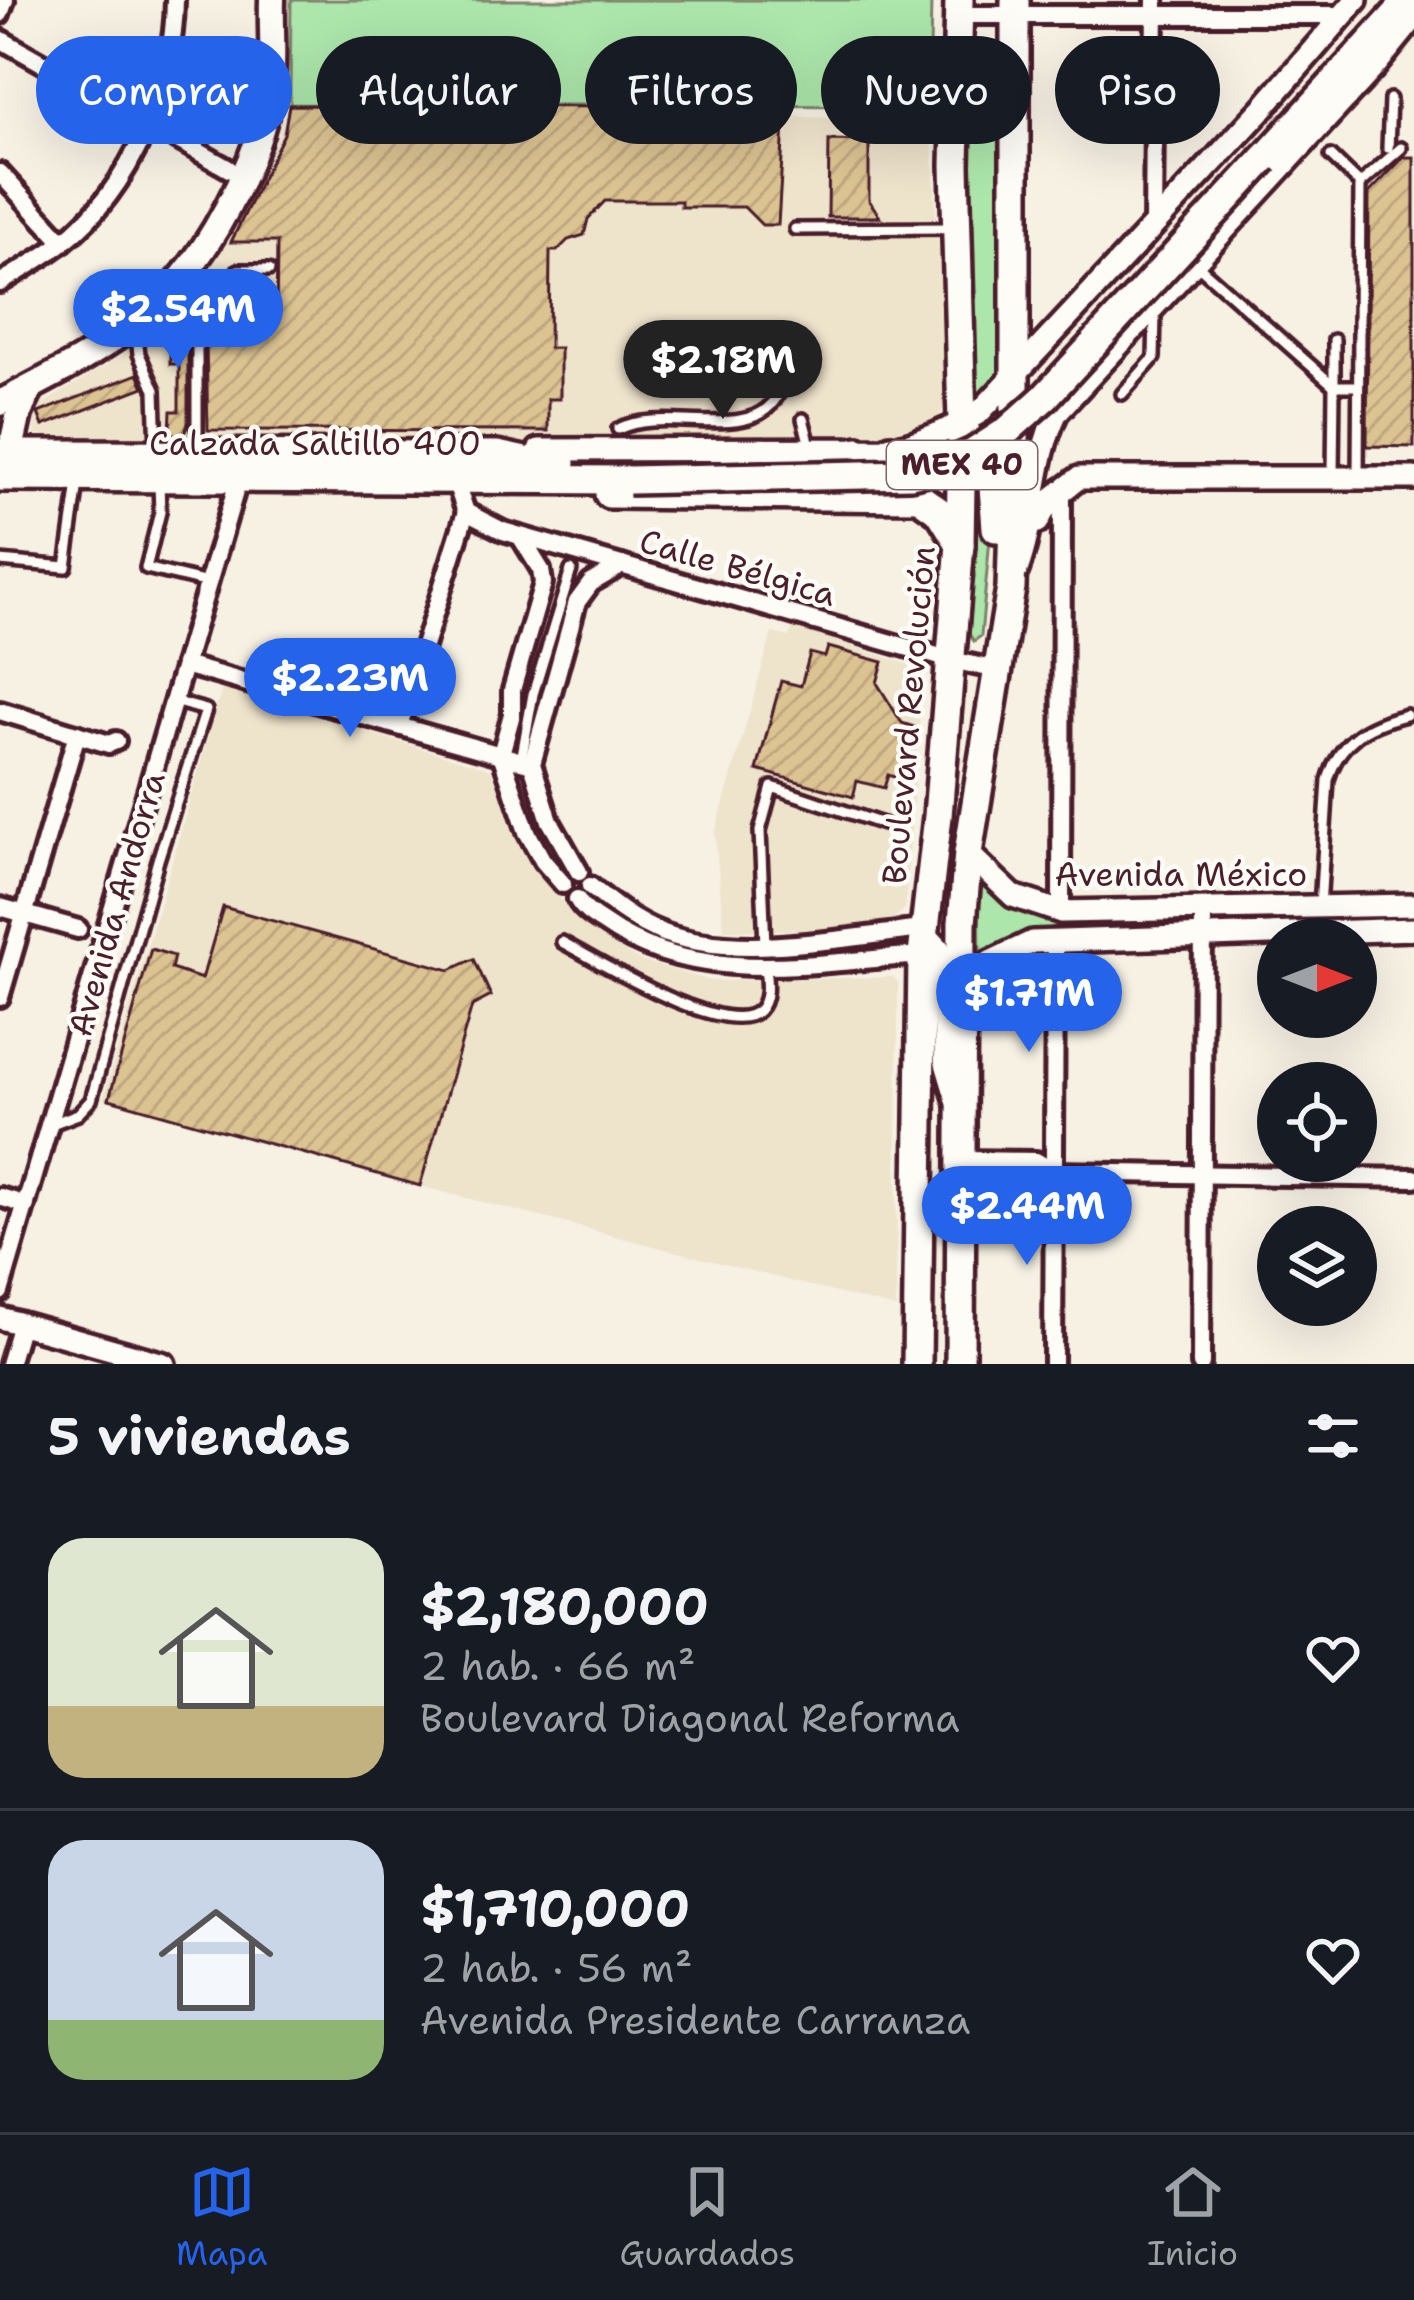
<!DOCTYPE html>
<html lang="es">
<meta charset="utf-8">
<style>
:root{--surface:#171b24;--page:#242831;--text:#f1f3f6;--muted:#9ea1a6;--line:#363941;--accent:#2563eb}
body{margin:0;font-family:"Shantell Sans",sans-serif;background:var(--page);color:var(--text);height:100vh;display:flex;flex-direction:column;font-size:45px;white-space:nowrap}
*{box-sizing:border-box;margin:0}
p{font-size:39px;color:var(--muted)}
.icon{flex:none;width:66px;height:66px;fill:none;stroke:currentColor;stroke-width:2;stroke-linecap:round;stroke-linejoin:round}
.map{position:relative;height:1364px;overflow:hidden}
.sheet{display:flex;flex-direction:column;background:var(--surface);flex:1}
.sheet>*{flex:none}
.hud{position:absolute;left:36px;top:36px;width:1344px;height:108px;display:flex;gap:24px}
.needle{width:78px;rotate:90deg}
.buttons{position:absolute;left:1257px;top:918px;display:grid;gap:24px}
.buttons a{display:grid;place-items:center;width:120px;height:120px;border-radius:50%;background:var(--surface);box-shadow:0 12px 48px #0002;font-size:60px}
.price{position:absolute;translate:-50% -102px;padding:0 27px;border-radius:42px;background:var(--accent);color:#fff;font-size:39px;line-height:78px;filter:drop-shadow(0 3px 6px #0008)}
.price::after{content:'';position:absolute;left:50%;top:72px;width:36px;height:27px;margin-left:-18px;background:inherit;clip-path:polygon(0 0,100% 0,50% 100%)}
.price.selected{background:#222;color:#fff}
ul{padding:0;list-style:none}
li{display:flex;align-items:center;gap:36px;height:300px;padding:0 48px}
li+li{border-top:3px solid var(--line)}
li span{display:grid;place-items:center;flex:none;width:336px;height:240px;border-radius:36px;color:#555}
li>.icon{margin-inline-start:auto}
span .icon{width:144px;height:144px;fill:#fffc;stroke-width:1}
li b{font-size:51px}
h2{display:flex;justify-content:space-between;align-items:center;height:144px;padding:0 48px;font-size:51px}
.tag{padding:0 42px;border-radius:54px;background:var(--surface);box-shadow:0 12px 48px #0002;font-size:42px;line-height:108px}
.tag.selected{background:var(--accent);color:#fff}
.tab-bar{display:flex;justify-content:space-around;align-items:center;height:168px;border-top:3px solid var(--line);background:var(--surface);font-size:33px;color:var(--muted)}
.tab-bar a{display:grid;justify-items:center;gap:6px}
.tab-bar .selected{color:var(--accent)}
.map>svg:first-child{display:block}
.built{fill:#eee3cb}
.green{fill:#ace6ab;stroke:#7b826b;stroke-width:3}
.building{fill:url(#building-hatch);stroke:#4a1f2b;stroke-width:3}
.lines{fill:none;stroke-linecap:round;stroke-linejoin:round}
.service-casing{stroke:#4a1f2b;stroke-width:18}
.minor-casing{stroke:#4a1f2b;stroke-width:26}
.tertiary-casing{stroke:#4a1f2b;stroke-width:30}
.secondary-casing{stroke:#4a1f2b;stroke-width:33}
.primary-casing{stroke:#4a1f2b;stroke-width:36}
.service{stroke:#fdfcf7;stroke-width:9}
.minor{stroke:#fdfcf7;stroke-width:16}
.tertiary{stroke:#fdfcf7;stroke-width:21}
.secondary{stroke:#fdfcf7;stroke-width:24}
.primary{stroke:#fdfcf7;stroke-width:27}
.primary-bridge-casing{stroke:#4a1f2b;stroke-width:36;stroke-linecap:butt}
.primary-bridge{stroke:#fdfcf7;stroke-width:27}
.labels{text-anchor:middle;stroke-width:9;stroke-linejoin:round;paint-order:stroke}
.shield{fill:#fdfcf7;stroke:#806168;stroke-width:3}
.shield-label{font-size:30px;font-weight:bold;fill:#4a1f2b}
.street-label{font-size:33px;fill:#4a1f2b;stroke:#fdfcf7}
</style>
<div class="map">
<svg width="1414" height="1364" viewBox="0 0 1414 1364">
<defs>
<pattern id="building-hatch" width="6" height="6" patternUnits="userSpaceOnUse" patternTransform="scale(3)"><rect width="6" height="6" fill="#dcc392"/><path d="M-1 1l2-2M0 6l6-6M5 7l2-2" fill="none" stroke="#bea77e"/></pattern>
</defs>
<rect width="100%" height="100%" fill="#f6f1e3"/>
<filter id="ink" filterUnits="userSpaceOnUse"><feTurbulence type="fractalNoise" baseFrequency=".00833" numOctaves="2"/><feDisplacementMap in="SourceGraphic" scale="24" xChannelSelector="R" yChannelSelector="G"/><feConvolveMatrix kernelMatrix="1 2 1 2 8 2 1 2 1" color-interpolation-filters="sRGB"/></filter>
<g filter="url(#ink)">
<!-- built -->
<g class="built">
<polygon points="289,105 931,120 947,401 936,422 913,438 571,444 190,442 35,435 34,409 123,355 172,319 189,298 227,244 280,135"/>
<polygon points="793,627 923,669 905,909 880,930 724,930 715,834 772,633 789,637"/>
<polygon points="222,689 491,769 512,827 548,886 596,934 638,960 711,981 893,977 898,982 896,1308 420,1186 103,1099"/>
</g>
<!-- green -->
<g class="green">
<polygon points="291,0 931,0 929,106 290,104"/>
<polygon points="987,43 992,46 998,65 999,263 1004,373 975,409 969,190 977,54"/>
<polygon points="978,483 992,517 981,636 974,641 968,633"/>
<path d="M979,880C1042,920 1053,920 1127,923C1062,926 1039,929 980,956Z"/>
</g>
<!-- building -->
<g class="building">
<polygon points="289,105 785,108 778,225 762,225 744,207 681,207 681,201 605,201 588,219 584,235 568,240 557,251 550,251 549,348 560,348 560,399 548,399 548,431 208,430 206,342 227,321 276,321 277,242 231,242 284,134"/>
<polygon points="829,140 869,141 869,200 880,217 828,217"/>
<polygon points="1404,157 1414,157 1414,447 1367,446 1369,193"/>
<polygon points="172,319 188,335 188,423 183,436 170,433 171,411 179,411 179,364 170,364 170,350 154,336"/>
<polygon points="138,374 144,387 43,426 38,413"/>
<polygon points="828,647 883,662 877,683 902,723 917,728 903,780 888,775 884,788 857,781 853,797 757,770 781,681 801,686 810,653 825,657"/>
<polygon points="223,907 450,970 474,959 491,996 472,1006 420,1186 109,1099 151,949 174,956 171,969 202,979"/>
</g>
<g class="lines">
<!-- service casing -->
<g class="service-casing">
<g id="service">
<polyline points="1388,148 1390,99"/>
<polyline points="1331,156 1360,184"/>
<polyline points="795,229 951,228"/>
<polyline points="1194,262 1334,386 1333,475"/>
<polyline points="136,329 139,354 155,390 157,453"/>
<polyline points="1334,340 1334,386 1358,386"/>
<polyline points="1122,394 1154,358 1155,314"/>
<polyline points="803,419 811,449"/>
<path d="M618,429C670,403 766,452 783,381"/>
<polyline points="197,450 197,325 238,270 269,270"/>
<polyline points="1358,477 1360,184 1401,148"/>
<polyline points="159,483 160,512 146,568 208,583"/>
<polyline points="0,561 66,567 78,483"/>
<polyline points="521,761 533,694 571,570"/>
<path d="M1320,907L1328,780C1340,739 1367,725 1406,715"/>
<path d="M562,942C594,959 728,1042 759,1010C770,998 766,979 765,965"/>
<polyline points="765,945 760,831 772,787 883,824"/>
<polyline points="49,1125 78,1114 91,1100 158,860 206,710 173,701"/>
</g>
</g>
<!-- minor casing -->
<g class="minor-casing">
<g id="minor">
<polyline points="0,14 5,0"/>
<polyline points="958,15 1345,15"/>
<polyline points="0,39 229,169"/>
<polyline points="0,173 63,242"/>
<polyline points="1153,226 1155,0"/>
<path d="M0,283C21,270 44,257 63,242C132,188 174,85 175,0"/>
<polyline points="466,512 503,531 951,660 998,670"/>
<polyline points="520,536 541,570 543,583 512,690 512,714 501,754 527,832 543,861 563,884"/>
<polyline points="184,665 532,764"/>
<polyline points="0,711 109,744 116,741"/>
<polyline points="399,726 466,512 455,480"/>
<polyline points="579,872 550,821 532,764 577,602 591,583 622,565"/>
<path d="M590,886C612,904 634,922 661,932C736,961 845,937 924,929L941,947L943,1062L955,1102"/>
<path d="M577,899C583,910 593,916 604,923C695,988 817,962 922,955"/>
<polyline points="0,907 78,929"/>
<polyline points="1061,912 1062,488"/>
<polyline points="0,997 77,734"/>
<polyline points="961,1160 1036,1161 1054,1172"/>
<polyline points="961,1181 1037,1180 1054,1172 1414,1178"/>
<polyline points="0,1197 26,1205"/>
<polyline points="0,1292 239,478"/>
<polyline points="9,1364 21,1324"/>
<polyline points="1053,1364 1055,939"/>
<polyline points="1201,1364 1203,910"/>
</g>
</g>
<!-- tertiary casing -->
<g class="tertiary-casing">
<g id="tertiary">
<path d="M539,450L891,449C924,441 950,430 979,413L1262,109L1356,0"/>
<polyline points="1038,522 1049,501 1079,478 1414,478"/>
<path d="M1017,570C1036,519 1033,461 1057,412L1375,66L1414,18"/>
<polyline points="968,853 1013,896 1061,912 1414,905"/>
<polyline points="960,996 990,962 1032,942 1414,929"/>
<polyline points="0,1318 164,1364"/>
</g>
</g>
<!-- secondary casing -->
<g class="secondary-casing">
<g id="secondary">
<path d="M0,403C117,343 179,310 238,187C254,154 267,119 271,83C274,56 271,27 272,0"/>
<polyline points="10,454 19,413 31,388"/>
</g>
</g>
<!-- primary casing -->
<g class="primary-casing">
<g id="primary">
<polyline points="1264,159 1409,0"/>
<polyline points="965,430 993,486 996,528"/>
<polyline points="0,454 497,455 534,463 562,463"/>
<polyline points="0,477 629,480"/>
<polyline points="609,494 919,497 940,512 960,544"/>
<polyline points="850,494 843,474 858,451"/>
<polyline points="890,494 900,474 891,449"/>
<polyline points="917,1364 922,955 938,816 960,544 962,422 955,165 959,0"/>
<polyline points="960,1364 962,923 968,853 1011,588 1015,453 1015,0"/>
</g>
</g>
<!-- service -->
<use href="#service" class="service"/>
<!-- minor -->
<use href="#minor" class="minor"/>
<!-- tertiary -->
<use href="#tertiary" class="tertiary"/>
<!-- secondary -->
<use href="#secondary" class="secondary"/>
<!-- primary -->
<use href="#primary" class="primary"/>
<!-- primary-bridge casing -->
<g class="primary-bridge-casing">
<polyline id="primary-bridge" points="629,480 910,474 941,467 973,453 1007,431 1045,397 1264,159"/>
</g>
<!-- primary-bridge -->
<use href="#primary-bridge" class="primary-bridge"/>
</g>
</g>
<g class="labels">
<!-- shield labels -->
<rect class="shield" x="887" y="441" width="150" height="48" rx="9"/>
<g class="shield-label">
<text x="962" y="475">MEX 40</text>
</g>
<!-- street labels -->
<g class="street-label">
<text x="315" y="455">Calzada Saltillo 400</text>
<text transform="translate(738 567) rotate(16)" y="12">Calle Bélgica</text>
<text transform="translate(908 715) rotate(-85)" y="12">Boulevard Revolución</text>
<text x="1181" y="886">Avenida México</text>
<text transform="translate(116 904) rotate(-74)" y="12">Avenida Andorra</text>
</g>
</g>
</svg>
<div class="buttons">
<a><svg class="needle" viewBox="-14 -14 28 28"><path d="M0-13l5 13h-10z" fill="#e53935"/><path d="M0 13l5-13h-10z" fill="#9ea1a6"/></svg></a>
<a><svg class="icon" aria-label="locate" viewBox="0 0 24 24"><circle cx="12" cy="12" r="6"/><path d="M12 2v4M12 18v4M2 12h4M18 12h4"/></svg></a>
<a><svg class="icon" aria-label="layers" viewBox="0 0 24 24"><path d="M12 4l9 5-9 5-9-5zM3 14l9 5 9-5"/></svg></a>
</div>
<b class="price" style="left:178px;top:371px">$2.54M</b>
<b class="price selected" style="left:723px;top:422px">$2.18M</b>
<b class="price" style="left:350px;top:740px">$2.23M</b>
<b class="price" style="left:1029px;top:1055px">$1.71M</b>
<b class="price" style="left:1027px;top:1268px">$2.44M</b>
<div class="hud">
<a class="tag selected">Comprar</a>
<a class="tag">Alquilar</a>
<a class="tag">Filtros</a>
<a class="tag">Nuevo</a>
<a class="tag">Piso</a>
</div>
</div>
<section class="sheet">
<h2>5 viviendas<svg class="icon" aria-label="filters" viewBox="0 0 24 24"><path d="M4 7h16M4 17h16"/><circle cx="9" cy="7" r="2"/><circle cx="15" cy="17" r="2"/></svg></h2>
<ul>
<li><span style="background:linear-gradient(#dfe7d0 70%,#c2b280 0)"><svg class="icon" aria-label="home" viewBox="0 0 24 24"><path d="M3 11l9-7 9 7M6 9v11h12V9"/></svg></span><div><b>$2,180,000</b><p>2 hab. · 66 m²</p><p>Boulevard Diagonal Reforma</p></div><svg class="icon" aria-label="heart" viewBox="0 0 24 24"><path d="M12 20l-8-8c-3-5 5-10 8-4 3-6 11-1 8 4z"/></svg></li>
<li><span style="background:linear-gradient(#c9d6e8 75%,#8fb573 0)"><svg class="icon" aria-label="home" viewBox="0 0 24 24"><path d="M3 11l9-7 9 7M6 9v11h12V9"/></svg></span><div><b>$1,710,000</b><p>2 hab. · 56 m²</p><p>Avenida Presidente Carranza</p></div><svg class="icon" aria-label="heart" viewBox="0 0 24 24"><path d="M12 20l-8-8c-3-5 5-10 8-4 3-6 11-1 8 4z"/></svg></li>
</ul>
</section>
<nav class="tab-bar">
<a class="selected"><svg class="icon" aria-label="map" viewBox="0 0 24 24"><path d="M3 6l6-2 6 2 6-2v14l-6 2-6-2-6 2zM9 4v14M15 6v14"/></svg>Mapa</a>
<a><svg class="icon" aria-label="saved" viewBox="0 0 24 24"><path d="M7 4h10v16l-5-4-5 4z"/></svg>Guardados</a>
<a><svg class="icon" aria-label="home" viewBox="0 0 24 24"><path d="M3 11l9-7 9 7M6 9v11h12V9"/></svg>Inicio</a>
</nav>
